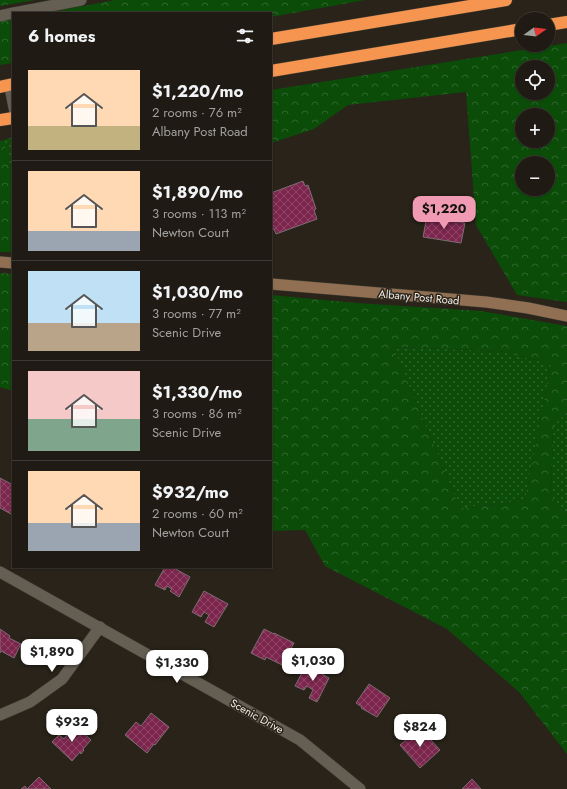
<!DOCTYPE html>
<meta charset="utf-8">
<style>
:root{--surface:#1f1a13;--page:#2c2721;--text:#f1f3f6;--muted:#a1a1a0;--line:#3c3833;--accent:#f19ab3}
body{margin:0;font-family:Jost,sans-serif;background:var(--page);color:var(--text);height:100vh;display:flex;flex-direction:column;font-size:15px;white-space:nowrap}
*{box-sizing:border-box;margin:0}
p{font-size:13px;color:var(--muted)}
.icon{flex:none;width:22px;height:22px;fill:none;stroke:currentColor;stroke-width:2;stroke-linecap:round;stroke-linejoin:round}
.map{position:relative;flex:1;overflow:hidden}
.details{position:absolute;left:12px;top:12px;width:260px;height:556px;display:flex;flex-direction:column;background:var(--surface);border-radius:0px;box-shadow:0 1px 3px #0004,0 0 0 1px var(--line)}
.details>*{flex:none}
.needle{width:26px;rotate:75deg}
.tools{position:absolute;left:515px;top:12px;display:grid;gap:8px}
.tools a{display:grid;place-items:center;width:40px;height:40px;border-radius:50%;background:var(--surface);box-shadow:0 1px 3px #0004,0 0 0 1px var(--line);font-size:20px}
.price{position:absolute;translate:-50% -34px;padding:0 9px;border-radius:8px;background:#fff;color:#222;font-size:13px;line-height:26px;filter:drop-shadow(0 1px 2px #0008)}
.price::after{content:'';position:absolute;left:50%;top:24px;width:12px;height:9px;margin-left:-6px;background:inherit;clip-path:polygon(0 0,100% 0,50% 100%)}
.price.selected{background:var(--accent);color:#111}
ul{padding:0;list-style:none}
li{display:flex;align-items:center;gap:12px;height:100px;padding:0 16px}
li+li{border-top:1px solid var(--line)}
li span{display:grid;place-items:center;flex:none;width:112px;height:80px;border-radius:0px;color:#555}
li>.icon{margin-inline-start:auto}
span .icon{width:48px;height:48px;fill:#fffc;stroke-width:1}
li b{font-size:17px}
h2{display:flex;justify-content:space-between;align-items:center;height:48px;padding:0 16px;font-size:17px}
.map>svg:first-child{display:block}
.grass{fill:url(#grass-dots)}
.forest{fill:url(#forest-crowns);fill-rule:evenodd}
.building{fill:url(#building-cross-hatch);stroke:#7c6d72}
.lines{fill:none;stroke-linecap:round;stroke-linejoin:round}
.service-casing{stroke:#423e36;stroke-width:9}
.minor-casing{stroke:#423e36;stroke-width:12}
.tertiary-casing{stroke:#423e36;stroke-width:12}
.secondary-casing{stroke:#423e36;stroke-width:12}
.motorway-casing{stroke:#423e36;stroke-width:13}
.service{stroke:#655f53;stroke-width:8}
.minor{stroke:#655f53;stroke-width:11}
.tertiary{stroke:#655f53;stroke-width:11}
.secondary{stroke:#906f52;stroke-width:11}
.motorway{stroke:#f69550;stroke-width:12}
.labels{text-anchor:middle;stroke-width:3;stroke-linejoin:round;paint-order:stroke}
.street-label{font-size:11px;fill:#f1ede7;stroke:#292319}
</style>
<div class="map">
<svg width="567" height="789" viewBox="0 0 567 789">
<defs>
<pattern id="grass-dots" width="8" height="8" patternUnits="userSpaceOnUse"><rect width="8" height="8" fill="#0b4c09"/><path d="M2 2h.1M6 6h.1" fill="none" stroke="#2f662d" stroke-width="1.8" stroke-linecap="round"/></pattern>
<pattern id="forest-crowns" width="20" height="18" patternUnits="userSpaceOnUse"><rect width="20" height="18" fill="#0b4c09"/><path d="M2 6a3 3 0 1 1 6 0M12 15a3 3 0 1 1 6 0" fill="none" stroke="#2f662d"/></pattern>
<pattern id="building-cross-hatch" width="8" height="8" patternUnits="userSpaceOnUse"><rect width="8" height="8" fill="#7c264e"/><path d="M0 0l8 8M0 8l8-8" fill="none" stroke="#8f4668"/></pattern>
</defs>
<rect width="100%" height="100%" fill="#292319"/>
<!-- grass -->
<g class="grass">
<polygon points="13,137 13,166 10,166 4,140"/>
<polygon points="393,347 500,351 551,364 525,501 460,508"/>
<polygon points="567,412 567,515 551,498 553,425"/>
</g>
<!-- forest -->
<g class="forest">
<polygon points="0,0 36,0 0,6"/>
<polygon points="115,0 365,0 271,17 271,13 46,13"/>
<polygon points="13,19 13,63 0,65 0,21"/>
<path d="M567,43V302L517,295L476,225L466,92L348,105L314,129L271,143V90ZM522,67H548V93H522ZM522,115H548V141H522ZM522,163H548V189H522Z"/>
<polygon points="4,140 10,166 13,166 13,252 0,252 0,141"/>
<polygon points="0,273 13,274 13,391 0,387"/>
<path d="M271,295L357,303L481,311L567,326V412L553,425L551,498L567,515V754L519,692L447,629L325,566L305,530L271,531ZM393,347L500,351L551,364L525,501L460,508Z"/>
</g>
<!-- building -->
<g class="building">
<polygon points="303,181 305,186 308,185 316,209 314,210 317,219 276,234 274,229 271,229 271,193"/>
<polygon points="427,216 465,223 461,243 423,237"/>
<polygon points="0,478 13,485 13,510 11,514 0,508"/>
<polygon points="165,567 172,567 190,577 179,597 170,591 172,589 167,586 165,590 155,585"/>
<polygon points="204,591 228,604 214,627 205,622 209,615 204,612 201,617 192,612"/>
<polygon points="0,629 10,636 9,638 21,644 14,658 1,651 0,653"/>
<polygon points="264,629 274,634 274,633 294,643 282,665 266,657 265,660 251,653"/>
<polygon points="306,665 329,678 317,702 309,698 313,690 307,686 304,690 295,686"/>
<polygon points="369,684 390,698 377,717 361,708 362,707 356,703"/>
<polygon points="151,713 169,727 155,745 154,744 147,753 125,735 136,722 141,726"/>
<polygon points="74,725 91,740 83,749 84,750 81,754 80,752 72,761 52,742 59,735 64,739"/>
<polygon points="420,728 440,750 420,768 400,745"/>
<polygon points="39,777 51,789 21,789 25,786 27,789"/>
<polygon points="472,779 481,789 462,789"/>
</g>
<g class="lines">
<!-- service casing -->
<g class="service-casing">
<polyline id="service" points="8,85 13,110"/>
</g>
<!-- minor casing -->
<g class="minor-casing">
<g id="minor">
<polyline points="14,13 81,0"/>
<polyline points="0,16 13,13"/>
<polyline points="0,715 30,702 62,679 100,627"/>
</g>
</g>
<!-- tertiary casing -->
<g class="tertiary-casing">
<polyline id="tertiary" points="0,572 300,740 360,789"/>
</g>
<!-- secondary casing -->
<g class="secondary-casing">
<g id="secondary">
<polyline points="0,262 13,263"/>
<polyline points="271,284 486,302 528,308 567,316"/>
</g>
</g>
<!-- motorway casing -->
<g class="motorway-casing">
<g id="motorway">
<polyline points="548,25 567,22"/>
<polyline points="271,39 506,0"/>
<polyline points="271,71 522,29"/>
<polyline points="0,87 13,84"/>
<polyline points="0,120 13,118"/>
</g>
</g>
<!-- service -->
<use href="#service" class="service"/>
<!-- minor -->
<use href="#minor" class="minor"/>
<!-- tertiary -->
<use href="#tertiary" class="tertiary"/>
<!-- secondary -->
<use href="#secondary" class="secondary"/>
<!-- motorway -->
<use href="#motorway" class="motorway"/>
</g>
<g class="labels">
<!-- street labels -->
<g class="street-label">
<text transform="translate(419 297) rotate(5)" y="4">Albany Post Road</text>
<text transform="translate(257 716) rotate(29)" y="4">Scenic Drive</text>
</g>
</g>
</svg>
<div class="tools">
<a><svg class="needle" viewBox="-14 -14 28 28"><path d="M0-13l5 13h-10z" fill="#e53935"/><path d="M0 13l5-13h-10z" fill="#a1a1a0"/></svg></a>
<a><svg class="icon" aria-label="locate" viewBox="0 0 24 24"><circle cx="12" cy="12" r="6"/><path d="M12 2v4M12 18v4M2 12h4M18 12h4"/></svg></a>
<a>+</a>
<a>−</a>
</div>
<b class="price selected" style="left:444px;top:230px">$1,220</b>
<b class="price" style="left:52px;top:673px">$1,890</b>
<b class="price" style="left:313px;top:682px">$1,030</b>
<b class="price" style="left:177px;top:684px">$1,330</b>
<b class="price" style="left:72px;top:743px">$932</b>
<b class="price" style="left:420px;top:748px">$824</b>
<section class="details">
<h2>6 homes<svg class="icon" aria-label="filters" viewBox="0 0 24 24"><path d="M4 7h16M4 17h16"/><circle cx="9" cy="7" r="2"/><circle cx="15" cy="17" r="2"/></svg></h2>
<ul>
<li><span style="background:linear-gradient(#ffd9b3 70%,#c2b280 0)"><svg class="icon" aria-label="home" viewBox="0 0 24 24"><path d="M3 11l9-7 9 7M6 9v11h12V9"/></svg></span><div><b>$1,220/mo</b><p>2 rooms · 76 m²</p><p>Albany Post Road</p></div></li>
<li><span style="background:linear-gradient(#ffd9b3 75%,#9aa5b1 0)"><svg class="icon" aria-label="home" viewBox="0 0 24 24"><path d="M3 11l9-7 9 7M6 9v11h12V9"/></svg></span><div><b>$1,890/mo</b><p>3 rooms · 113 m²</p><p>Newton Court</p></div></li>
<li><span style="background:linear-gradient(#bfe0f5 65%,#b9a48a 0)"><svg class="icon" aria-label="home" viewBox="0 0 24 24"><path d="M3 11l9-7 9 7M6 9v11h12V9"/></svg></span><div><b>$1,030/mo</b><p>3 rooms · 77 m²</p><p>Scenic Drive</p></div></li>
<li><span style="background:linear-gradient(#f6c9c9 60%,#7fa58c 0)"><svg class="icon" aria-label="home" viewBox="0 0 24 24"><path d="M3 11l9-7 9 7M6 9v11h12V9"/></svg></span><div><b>$1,330/mo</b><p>3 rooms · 86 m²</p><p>Scenic Drive</p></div></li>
<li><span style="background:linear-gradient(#ffd9b3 65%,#9aa5b1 0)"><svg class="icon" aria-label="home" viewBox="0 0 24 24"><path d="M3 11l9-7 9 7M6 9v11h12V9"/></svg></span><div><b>$932/mo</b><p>2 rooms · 60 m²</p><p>Newton Court</p></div></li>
</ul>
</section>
</div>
